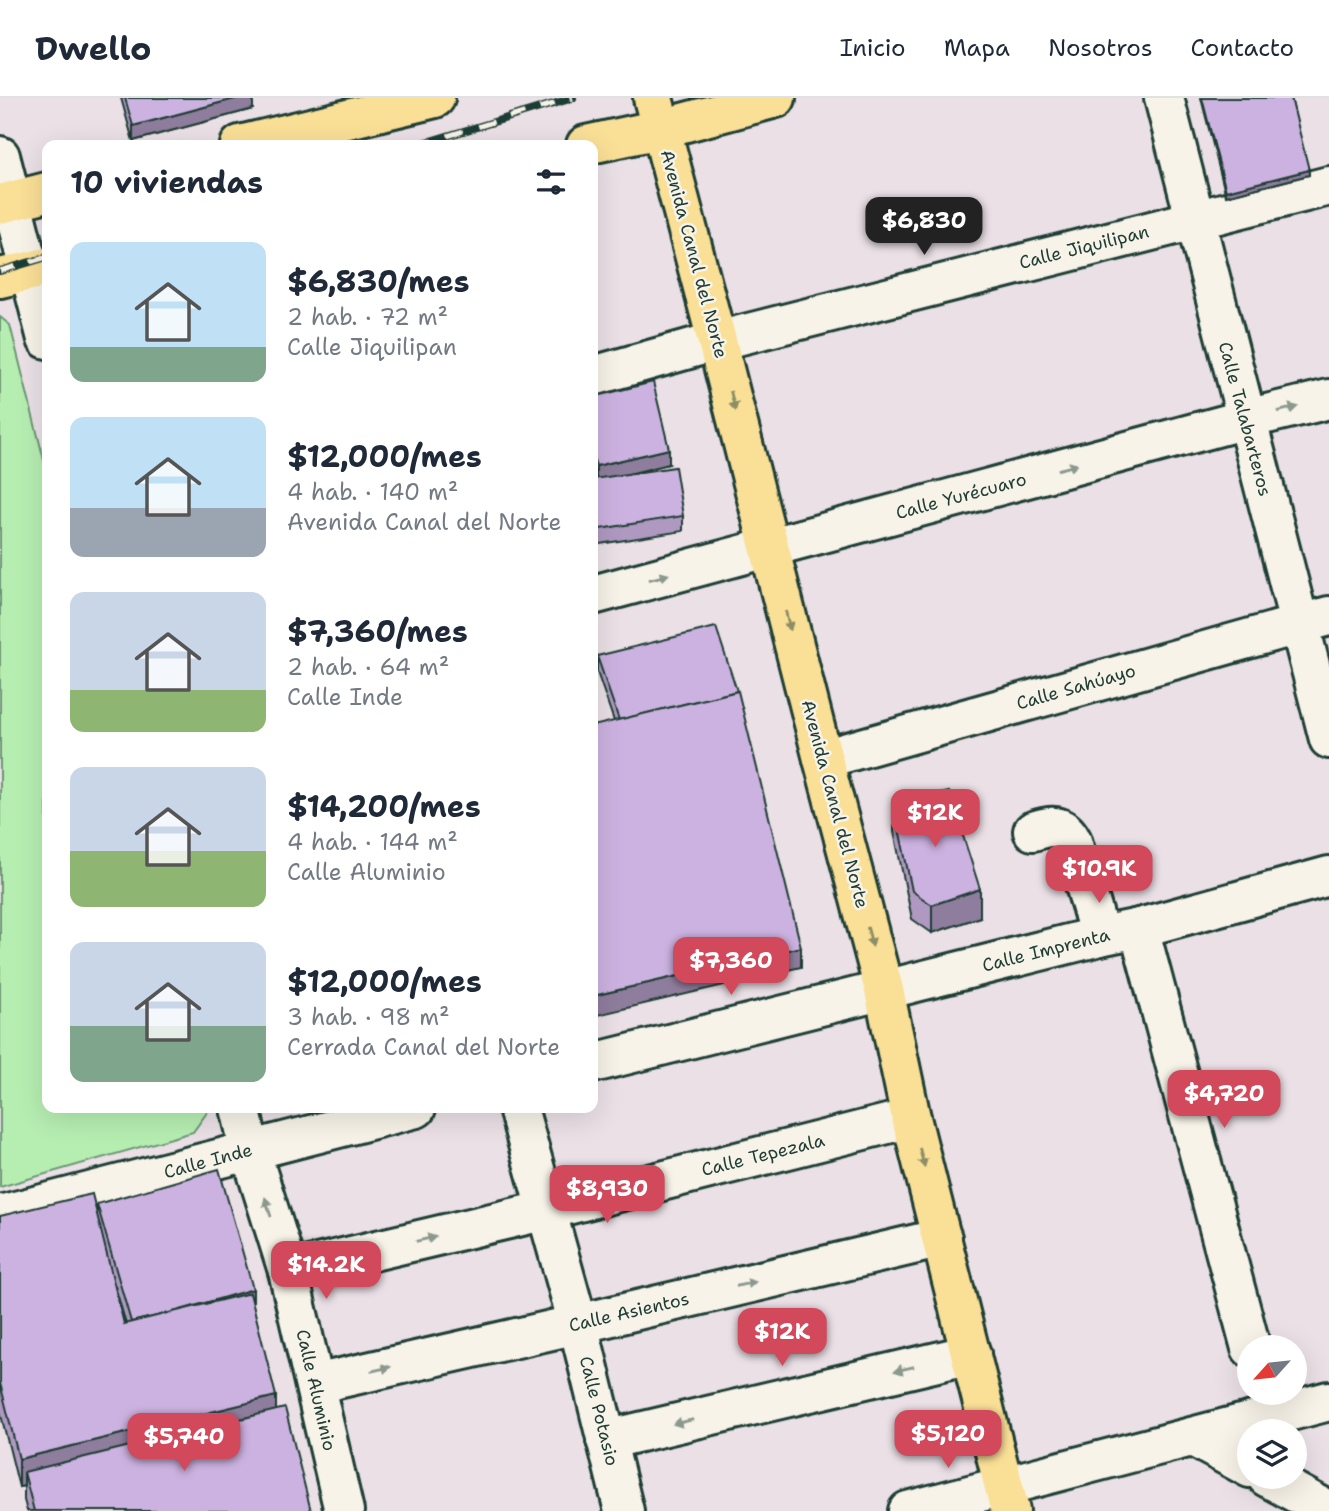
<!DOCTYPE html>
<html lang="es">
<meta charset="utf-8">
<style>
:root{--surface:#fff;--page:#f6f6f7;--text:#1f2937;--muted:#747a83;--line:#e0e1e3;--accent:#d1495b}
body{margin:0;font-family:"Shantell Sans",sans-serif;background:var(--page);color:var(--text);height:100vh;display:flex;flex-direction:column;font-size:26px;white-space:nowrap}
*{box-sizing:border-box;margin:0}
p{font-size:23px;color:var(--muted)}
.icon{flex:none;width:38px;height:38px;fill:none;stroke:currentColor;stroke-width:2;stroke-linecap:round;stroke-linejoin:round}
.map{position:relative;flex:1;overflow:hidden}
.sheet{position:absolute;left:42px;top:42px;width:556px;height:973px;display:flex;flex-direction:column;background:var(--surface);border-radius:14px;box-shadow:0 7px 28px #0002}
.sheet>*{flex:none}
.needle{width:46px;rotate:243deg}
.buttons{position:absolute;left:1237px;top:1237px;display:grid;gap:14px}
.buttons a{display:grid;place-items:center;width:70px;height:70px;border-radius:50%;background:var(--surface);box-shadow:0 7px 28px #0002;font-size:35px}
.price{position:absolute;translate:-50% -60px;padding:0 16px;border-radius:14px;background:var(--accent);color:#fff;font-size:23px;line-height:46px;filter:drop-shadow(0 2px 4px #0008)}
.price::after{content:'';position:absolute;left:50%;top:42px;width:21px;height:16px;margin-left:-10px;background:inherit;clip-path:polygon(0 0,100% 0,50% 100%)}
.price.active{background:#222;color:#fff}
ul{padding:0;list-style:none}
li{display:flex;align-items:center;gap:21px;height:175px;padding:0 28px}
li span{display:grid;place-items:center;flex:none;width:196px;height:140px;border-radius:14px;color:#555}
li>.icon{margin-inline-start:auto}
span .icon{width:84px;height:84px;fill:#fffc;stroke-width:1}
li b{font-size:30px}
h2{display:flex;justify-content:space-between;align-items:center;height:84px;padding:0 28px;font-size:30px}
header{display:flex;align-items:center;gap:42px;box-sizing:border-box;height:98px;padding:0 35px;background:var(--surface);border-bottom:2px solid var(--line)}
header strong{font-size:33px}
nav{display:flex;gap:38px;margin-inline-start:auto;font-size:24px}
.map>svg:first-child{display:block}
.green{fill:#b6eeb2;stroke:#6a9673;stroke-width:2}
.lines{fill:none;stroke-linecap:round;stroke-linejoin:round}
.minor-casing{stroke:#1f3d34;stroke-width:44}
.major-casing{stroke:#1f3d34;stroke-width:44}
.minor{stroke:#f7f3e8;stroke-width:38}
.major{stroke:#fadf96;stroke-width:38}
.rail-casing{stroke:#1f3d34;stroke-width:8}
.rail{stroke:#f7f3e8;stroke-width:5;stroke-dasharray:16;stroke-linecap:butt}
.wall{fill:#af99c1;stroke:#1f3d34;stroke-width:2;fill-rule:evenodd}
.shaded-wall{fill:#8f7d9d;stroke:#1f3d34;stroke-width:2}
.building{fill:#ccb2e0;stroke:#1f3d34;stroke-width:2}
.oneway{fill:#8c8e65}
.oneway2{fill:#8b988e}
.labels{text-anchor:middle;stroke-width:5;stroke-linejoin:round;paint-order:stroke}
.street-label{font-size:18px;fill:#1f3d34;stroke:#f7f3e8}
</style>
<header>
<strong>Dwello</strong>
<nav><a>Inicio</a><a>Mapa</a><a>Nosotros</a><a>Contacto</a></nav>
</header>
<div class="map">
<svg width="1329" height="1413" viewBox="0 0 1329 1413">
<rect width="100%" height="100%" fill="#eae0e6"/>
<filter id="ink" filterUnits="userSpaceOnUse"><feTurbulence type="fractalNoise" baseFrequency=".0143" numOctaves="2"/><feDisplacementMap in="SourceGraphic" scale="14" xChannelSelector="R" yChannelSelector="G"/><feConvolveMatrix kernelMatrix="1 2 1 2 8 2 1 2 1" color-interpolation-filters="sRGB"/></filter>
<g filter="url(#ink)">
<!-- green -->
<polygon class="green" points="0,219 10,227 47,374 47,1010 207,1010 208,1013 193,1034 0,1089"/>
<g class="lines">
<!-- minor casing -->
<g class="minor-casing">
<g id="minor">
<polyline points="1164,0 1329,641"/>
<polyline points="0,58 47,241"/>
<polyline points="593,278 717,243 1329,88"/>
<polyline points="593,497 1246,321 1329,301"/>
<polyline points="823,661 1329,518"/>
<path d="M1033,733C1050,728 1062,724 1072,743L1100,838"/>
<polyline points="1139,830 1251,1250"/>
<polyline points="593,965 1100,838 1139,830 1329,778"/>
<polyline points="240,1010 250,1052 288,1173 344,1413"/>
<polyline points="518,1010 578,1226 624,1413"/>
<polyline points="0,1117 416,1010"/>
<polyline points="288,1173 547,1112 911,1020"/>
<polyline points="315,1286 578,1226 942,1140"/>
<polyline points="1193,1339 1250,1370"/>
<polyline points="606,1342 971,1256"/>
<polyline points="1267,1379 1329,1413"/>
<polyline points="908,1413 1329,1303"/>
</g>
</g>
<!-- major casing -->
<g class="major-casing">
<g id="major">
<polyline points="653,0 717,243 823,661 884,892 911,1020 1010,1413"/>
<polyline points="240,47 435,0"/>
<polyline points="586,47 660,31 776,0"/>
<polyline points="0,106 47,94"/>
<polyline points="0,180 47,169"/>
</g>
</g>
<!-- minor -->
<use href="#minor" class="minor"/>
<!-- major -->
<use href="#major" class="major"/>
<!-- rail casing -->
<g class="rail-casing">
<g id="rail">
<polyline points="417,47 573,0"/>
<polyline points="0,173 47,159"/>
</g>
</g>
<!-- rail -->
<use href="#rail" class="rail"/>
</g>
<!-- wall -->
<g class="wall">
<polygon points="121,0 253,0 253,11 133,43"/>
<polygon points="1201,0 1291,0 1309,77 1226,98"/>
<polygon points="593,299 669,366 626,376 683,418 683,433 593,447 593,381 595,381 593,374"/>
<polygon points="597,558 801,869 614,623 597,574"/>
<polygon points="894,706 980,819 932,835 912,821 894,734"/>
<path d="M97,1106L253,1206L276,1312L311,1413H27L24,1402V1388L19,1389L0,1313V1118L97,1116ZM115,1188L126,1226H124Z"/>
</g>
<!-- shaded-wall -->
<g class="shaded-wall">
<polygon points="238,0 253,0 253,11 133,43 133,28"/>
<polygon points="1309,72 1309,77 1226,98 1226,93"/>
<polygon points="669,351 669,366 596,384 596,368"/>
<polygon points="980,791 980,819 932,835 932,807"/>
<polygon points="801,849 801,869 593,918 593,898"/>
<polygon points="253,1191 253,1212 131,1226"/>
<polygon points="276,1298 276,1326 24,1374 24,1388 19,1389 19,1361"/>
</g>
<!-- building -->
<g class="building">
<polygon points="125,0 238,0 133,28"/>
<polygon points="1202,0 1291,0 1309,72 1226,93"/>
<polygon points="653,284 669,351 596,368 593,359 593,299"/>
<polygon points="675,369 683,418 593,432 593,381"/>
<polygon points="716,529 737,593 619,622 597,558"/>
<polygon points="738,593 801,849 593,898 593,628"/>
<polygon points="949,694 980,791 932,807 912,793 894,706"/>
<polygon points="219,1071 253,1191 170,1215 131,1224 97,1106"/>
<polygon points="92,1096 124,1226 250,1195 276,1298 19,1361 0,1285 0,1118"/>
<polygon points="285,1310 311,1413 34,1413 24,1374"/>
</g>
<!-- one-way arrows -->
<defs><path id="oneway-solid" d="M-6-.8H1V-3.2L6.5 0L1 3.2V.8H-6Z" transform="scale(1.75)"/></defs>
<g class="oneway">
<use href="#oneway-solid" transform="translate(733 303) rotate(76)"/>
<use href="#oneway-solid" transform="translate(788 523) rotate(76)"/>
<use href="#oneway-solid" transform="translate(870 839) rotate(75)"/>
<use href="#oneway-solid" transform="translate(922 1060) rotate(76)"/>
</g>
<g class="oneway2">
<use href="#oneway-solid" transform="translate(1288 311) rotate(-14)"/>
<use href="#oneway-solid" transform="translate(1068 369) rotate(-15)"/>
<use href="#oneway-solid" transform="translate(659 479) rotate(-15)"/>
<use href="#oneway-solid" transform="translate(268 1109) rotate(-107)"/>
<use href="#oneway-solid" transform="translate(426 1141) rotate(-13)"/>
<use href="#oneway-solid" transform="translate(746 1186) rotate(-13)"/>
<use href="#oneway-solid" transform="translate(381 1271) rotate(-13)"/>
<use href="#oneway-solid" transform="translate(904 1271) rotate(167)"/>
<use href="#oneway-solid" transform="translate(683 1324) rotate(167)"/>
</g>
</g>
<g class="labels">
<!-- street labels -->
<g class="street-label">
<text transform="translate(1084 149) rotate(-14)" y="6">Calle Jiquilipan</text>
<text transform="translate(694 156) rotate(75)" y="6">Avenida Canal del Norte</text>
<text transform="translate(1245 321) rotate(75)" y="6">Calle Talabarteros</text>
<text transform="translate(961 398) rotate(-15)" y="6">Calle Yurécuaro</text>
<text transform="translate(1076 589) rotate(-16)" y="6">Calle Sahúayo</text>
<text transform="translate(835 706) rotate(75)" y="6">Avenida Canal del Norte</text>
<text transform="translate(1046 852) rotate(-14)" y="6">Calle Imprenta</text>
<text transform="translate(763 1057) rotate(-14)" y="6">Calle Tepezala</text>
<text transform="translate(208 1063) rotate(-15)" y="6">Calle Inde</text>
<text transform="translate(629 1214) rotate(-13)" y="6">Calle Asientos</text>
<text transform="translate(316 1292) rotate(77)" y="6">Calle Aluminio</text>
<text transform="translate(599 1313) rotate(76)" y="6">Calle Potasio</text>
</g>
</g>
</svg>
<div class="buttons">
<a><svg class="needle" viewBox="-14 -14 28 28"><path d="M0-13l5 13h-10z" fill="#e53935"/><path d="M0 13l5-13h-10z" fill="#747a83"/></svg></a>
<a><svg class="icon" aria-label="layers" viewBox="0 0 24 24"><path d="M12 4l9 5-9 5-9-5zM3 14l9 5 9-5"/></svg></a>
</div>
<b class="price active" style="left:924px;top:159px">$6,830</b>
<b class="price" style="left:935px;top:751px">$12K</b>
<b class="price" style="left:1099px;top:807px">$10.9K</b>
<b class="price" style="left:731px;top:899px">$7,360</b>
<b class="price" style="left:1224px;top:1032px">$4,720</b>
<b class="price" style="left:607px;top:1127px">$8,930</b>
<b class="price" style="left:326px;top:1203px">$14.2K</b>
<b class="price" style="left:782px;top:1270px">$12K</b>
<b class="price" style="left:948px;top:1372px">$5,120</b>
<b class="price" style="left:184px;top:1375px">$5,740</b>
<section class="sheet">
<h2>10 viviendas<svg class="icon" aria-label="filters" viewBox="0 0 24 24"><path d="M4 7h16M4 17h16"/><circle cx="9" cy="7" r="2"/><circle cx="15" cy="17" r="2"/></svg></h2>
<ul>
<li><span style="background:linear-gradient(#bfe0f5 75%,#7fa58c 0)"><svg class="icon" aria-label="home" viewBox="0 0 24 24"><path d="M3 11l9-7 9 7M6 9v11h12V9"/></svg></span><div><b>$6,830/mes</b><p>2 hab. · 72 m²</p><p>Calle Jiquilipan</p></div></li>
<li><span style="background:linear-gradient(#bfe0f5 65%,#9aa5b1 0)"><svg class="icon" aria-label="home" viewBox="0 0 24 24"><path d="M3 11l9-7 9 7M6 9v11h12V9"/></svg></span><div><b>$12,000/mes</b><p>4 hab. · 140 m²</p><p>Avenida Canal del Norte</p></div></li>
<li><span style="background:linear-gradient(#c9d6e8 70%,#8fb573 0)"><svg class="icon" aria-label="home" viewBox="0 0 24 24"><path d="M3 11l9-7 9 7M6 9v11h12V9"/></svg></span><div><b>$7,360/mes</b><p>2 hab. · 64 m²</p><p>Calle Inde</p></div></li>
<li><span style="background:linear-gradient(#c9d6e8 60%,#8fb573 0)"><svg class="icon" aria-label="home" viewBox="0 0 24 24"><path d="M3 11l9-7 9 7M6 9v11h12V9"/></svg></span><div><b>$14,200/mes</b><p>4 hab. · 144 m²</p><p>Calle Aluminio</p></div></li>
<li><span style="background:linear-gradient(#c9d6e8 60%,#7fa58c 0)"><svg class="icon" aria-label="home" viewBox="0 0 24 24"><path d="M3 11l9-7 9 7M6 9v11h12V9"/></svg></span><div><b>$12,000/mes</b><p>3 hab. · 98 m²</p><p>Cerrada Canal del Norte</p></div></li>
</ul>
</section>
</div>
